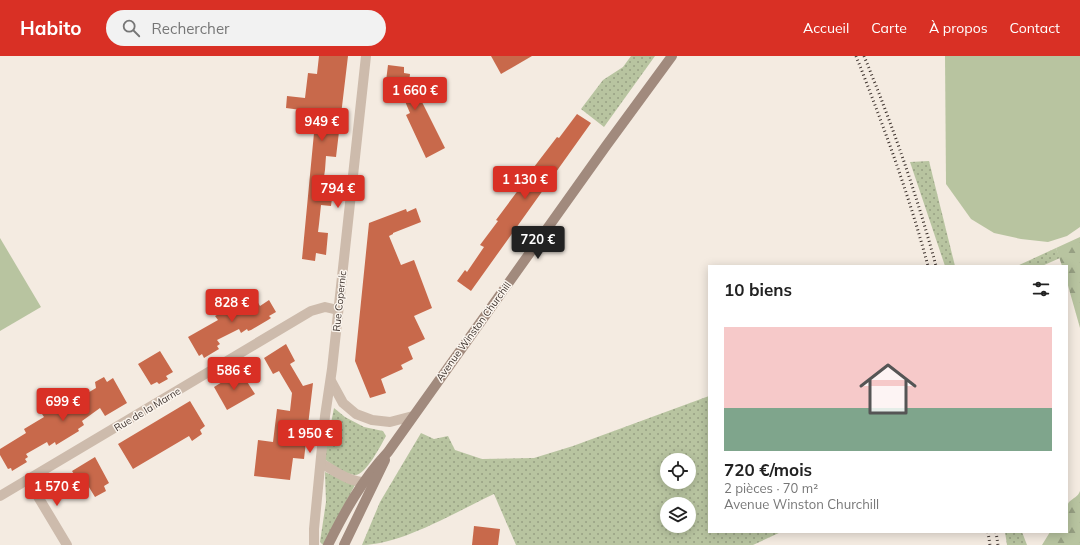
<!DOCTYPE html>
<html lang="fr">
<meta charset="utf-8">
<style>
:root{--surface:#fff;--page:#f2f2f2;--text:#222;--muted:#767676;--accent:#d93025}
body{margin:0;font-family:Mulish,sans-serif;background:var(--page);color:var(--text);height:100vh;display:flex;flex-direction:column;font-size:15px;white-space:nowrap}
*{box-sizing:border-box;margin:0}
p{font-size:13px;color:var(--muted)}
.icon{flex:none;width:22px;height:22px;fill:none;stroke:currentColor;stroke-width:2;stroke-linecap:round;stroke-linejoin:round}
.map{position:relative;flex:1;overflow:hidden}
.panel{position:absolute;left:708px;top:209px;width:360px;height:268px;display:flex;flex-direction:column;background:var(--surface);border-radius:0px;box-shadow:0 2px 10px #0003}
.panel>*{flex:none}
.tools{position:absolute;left:660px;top:397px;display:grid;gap:8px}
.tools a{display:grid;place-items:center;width:36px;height:36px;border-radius:50%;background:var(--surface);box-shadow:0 2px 10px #0003;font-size:20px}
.price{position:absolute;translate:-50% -34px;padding:0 9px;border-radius:4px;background:var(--accent);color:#fff;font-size:13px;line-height:26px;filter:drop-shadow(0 1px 2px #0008)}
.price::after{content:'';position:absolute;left:50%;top:24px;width:12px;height:9px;margin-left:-6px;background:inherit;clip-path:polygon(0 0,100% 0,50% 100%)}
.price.selected{background:#222;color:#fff}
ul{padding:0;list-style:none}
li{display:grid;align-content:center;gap:8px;height:212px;padding:0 16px}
li span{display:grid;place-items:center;height:124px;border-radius:0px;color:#555}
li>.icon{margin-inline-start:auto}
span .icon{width:72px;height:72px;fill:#fffc;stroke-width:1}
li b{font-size:17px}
h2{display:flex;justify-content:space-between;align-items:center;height:48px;padding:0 16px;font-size:17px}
header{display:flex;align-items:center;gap:24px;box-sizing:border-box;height:56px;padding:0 20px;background:var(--accent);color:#fff}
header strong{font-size:19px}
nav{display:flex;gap:22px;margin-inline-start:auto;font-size:14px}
.search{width:280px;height:36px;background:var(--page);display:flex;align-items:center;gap:10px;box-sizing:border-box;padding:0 14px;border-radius:22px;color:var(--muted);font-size:15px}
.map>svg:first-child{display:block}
.grass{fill:url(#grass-dots);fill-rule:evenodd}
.forest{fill:url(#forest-firs)}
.pitch{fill:#b8c4a0}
.building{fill:#c8694b}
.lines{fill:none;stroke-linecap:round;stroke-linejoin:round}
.minor{stroke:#cdbbac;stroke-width:10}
.tertiary{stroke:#cdbbac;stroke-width:10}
.secondary{stroke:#a18a7d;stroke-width:10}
.rail{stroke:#3b302b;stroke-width:3;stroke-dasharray:1 3;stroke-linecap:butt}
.labels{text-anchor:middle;stroke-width:3;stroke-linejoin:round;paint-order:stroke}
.street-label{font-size:10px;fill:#3b302b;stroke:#fbf5ee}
</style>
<header>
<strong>Habito</strong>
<div class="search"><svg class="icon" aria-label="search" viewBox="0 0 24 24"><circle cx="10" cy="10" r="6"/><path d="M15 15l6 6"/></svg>Rechercher</div>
<nav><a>Accueil</a><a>Carte</a><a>À propos</a><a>Contact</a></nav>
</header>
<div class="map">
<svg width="1080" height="489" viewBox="0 0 1080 489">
<defs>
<pattern id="grass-dots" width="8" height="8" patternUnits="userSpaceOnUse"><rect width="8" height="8" fill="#b8c4a0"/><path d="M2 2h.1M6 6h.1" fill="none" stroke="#97a083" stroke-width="1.8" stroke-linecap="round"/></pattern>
<pattern id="forest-firs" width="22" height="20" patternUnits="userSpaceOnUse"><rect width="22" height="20" fill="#b8c4a0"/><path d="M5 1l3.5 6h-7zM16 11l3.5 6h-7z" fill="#97a083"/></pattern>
</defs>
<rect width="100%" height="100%" fill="#f4ebe1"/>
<!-- grass -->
<g class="grass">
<polygon points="631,0 655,0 604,71 581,53 603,24 623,11"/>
<polygon points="929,105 955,210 945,210 910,106"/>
<polygon points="1056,192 1060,202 1042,210 1017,210"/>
<path d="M709,340V476H781L753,489H516L494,438C457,455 402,489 362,489L380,446L421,377L434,383L448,380L455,394L482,403L534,402L573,390ZM667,404H689V426H667ZM667,448H689V470H667Z"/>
<path d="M334,352L345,361L364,371L383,375L386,380C381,389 366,419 355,419C344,418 333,409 324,403Z"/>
<polygon points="325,416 355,429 323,489 320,486 326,446"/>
<polygon points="1005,476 1022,476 1027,489 1007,489"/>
</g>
<!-- forest -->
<g class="forest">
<polygon points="1080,181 1080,272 1067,226 1067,210 1062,210 1056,192"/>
<path d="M1080,435V489H1042L1050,476H1067C1067,469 1065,451 1069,446C1073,442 1078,441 1080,435Z"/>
</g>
<!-- pitch -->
<g class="pitch">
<polygon points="945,0 1080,0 1080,171 1067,180 1048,186 1021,183 994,177 971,163 946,128"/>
<polygon points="0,182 41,251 0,275"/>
</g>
<!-- building -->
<g class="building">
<polygon points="319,0 348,0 336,101 326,100 325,114 323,127 334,128 331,150 321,149 319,168 318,176 328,177 326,199 316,197 315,205 302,203 316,56 286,52 287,40 305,42 308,17 317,18"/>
<polygon points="491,0 532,0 501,18"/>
<polygon points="388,9 404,11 404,17 410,18 409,27 412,26 445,92 426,102 406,59 410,57 398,29 385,33"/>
<polygon points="577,58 591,67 471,235 457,225 465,214 467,216 484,191 480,189 498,165 496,164 522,129 521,128 557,81 559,82"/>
<polygon points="416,152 421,166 393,177 393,178 389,180 401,209 414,204 432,252 414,260 425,283 408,291 413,303 401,309 403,313 381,323 386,337 370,342 355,305 369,167 406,153 407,156"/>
<polygon points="251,235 260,250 269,244 276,256 269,260 271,262 268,264 251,274 248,275 247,273 241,277 239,273 217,284 220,288 217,290 219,293 204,302 202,298 199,300 188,281 218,264 215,260 237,248 234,244"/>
<polygon points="286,288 295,305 290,308 303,330 313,327 304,403 293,402 290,424 254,420 258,384 273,386 277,353 290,355 292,337 279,315 273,318 264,302"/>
<polygon points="160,295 173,316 166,320 168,323 159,328 157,326 151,329 138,308"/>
<polygon points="240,315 255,338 227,354 214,331"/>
<polygon points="104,321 107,326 113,322 127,347 105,360 100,352 82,365 84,369 78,373 79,375 56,389 55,386 49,390 47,386 26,398 28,401 25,403 27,406 12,415 11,412 8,413 0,399 0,393 26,377 24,373 44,361 42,358 60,348 62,352 96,332 95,326"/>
<polygon points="190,345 205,370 200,374 202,378 192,385 189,380 133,413 118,388"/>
<polygon points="95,401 109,427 104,430 106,435 95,441 87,428 82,431 72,415"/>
<polygon points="474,470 500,473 498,489 472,489"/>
</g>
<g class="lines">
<!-- minor -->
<g class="minor">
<polyline points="28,424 67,489"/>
<polyline points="0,440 311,255 325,251 338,254"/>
</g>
<!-- tertiary -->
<g class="tertiary">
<polyline points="331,325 343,347 356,358 372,364 390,366 413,360"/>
<path d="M321,407C336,416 352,428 370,426"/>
<polyline points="314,489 314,473 325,360 332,313 366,0"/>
</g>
<!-- secondary -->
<g class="secondary">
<path d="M328,489C345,455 362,424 388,396L606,90L672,0"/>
<polyline points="344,489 385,404"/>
</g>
<!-- rail -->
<g class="rail">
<path d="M856,0C883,68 909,139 928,210"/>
<path d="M864,0C892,68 917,139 936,210"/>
<polyline points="988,476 990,489"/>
<polyline points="996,476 998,489"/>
</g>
</g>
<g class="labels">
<!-- street labels -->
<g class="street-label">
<text transform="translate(339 245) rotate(-84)" y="4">Rue Copernic</text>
<text transform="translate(473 275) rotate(-54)" y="4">Avenue Winston Churchill</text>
<text transform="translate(147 353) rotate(-31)" y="4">Rue de la Marne</text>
</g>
</g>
</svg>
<div class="tools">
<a><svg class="icon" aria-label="locate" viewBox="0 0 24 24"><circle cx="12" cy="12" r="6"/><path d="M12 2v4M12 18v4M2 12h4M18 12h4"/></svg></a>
<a><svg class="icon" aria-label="layers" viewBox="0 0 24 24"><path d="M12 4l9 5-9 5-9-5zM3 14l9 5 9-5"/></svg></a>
</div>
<b class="price" style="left:415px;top:55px">1 660 €</b>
<b class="price" style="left:322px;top:86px">949 €</b>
<b class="price" style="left:525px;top:144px">1 130 €</b>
<b class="price" style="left:338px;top:153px">794 €</b>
<b class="price selected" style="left:538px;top:204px">720 €</b>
<b class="price" style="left:232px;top:267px">828 €</b>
<b class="price" style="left:234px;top:335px">586 €</b>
<b class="price" style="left:63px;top:366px">699 €</b>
<b class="price" style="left:310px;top:398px">1 950 €</b>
<b class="price" style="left:57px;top:451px">1 570 €</b>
<section class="panel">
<h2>10 biens<svg class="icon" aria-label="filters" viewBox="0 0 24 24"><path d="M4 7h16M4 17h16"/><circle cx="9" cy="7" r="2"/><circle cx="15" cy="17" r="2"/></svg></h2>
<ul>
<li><span style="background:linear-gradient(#f6c9c9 65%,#7fa58c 0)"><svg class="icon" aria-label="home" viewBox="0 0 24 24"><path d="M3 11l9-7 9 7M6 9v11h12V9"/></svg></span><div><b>720 €/mois</b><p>2 pièces · 70 m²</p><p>Avenue Winston Churchill</p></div></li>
</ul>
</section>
</div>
